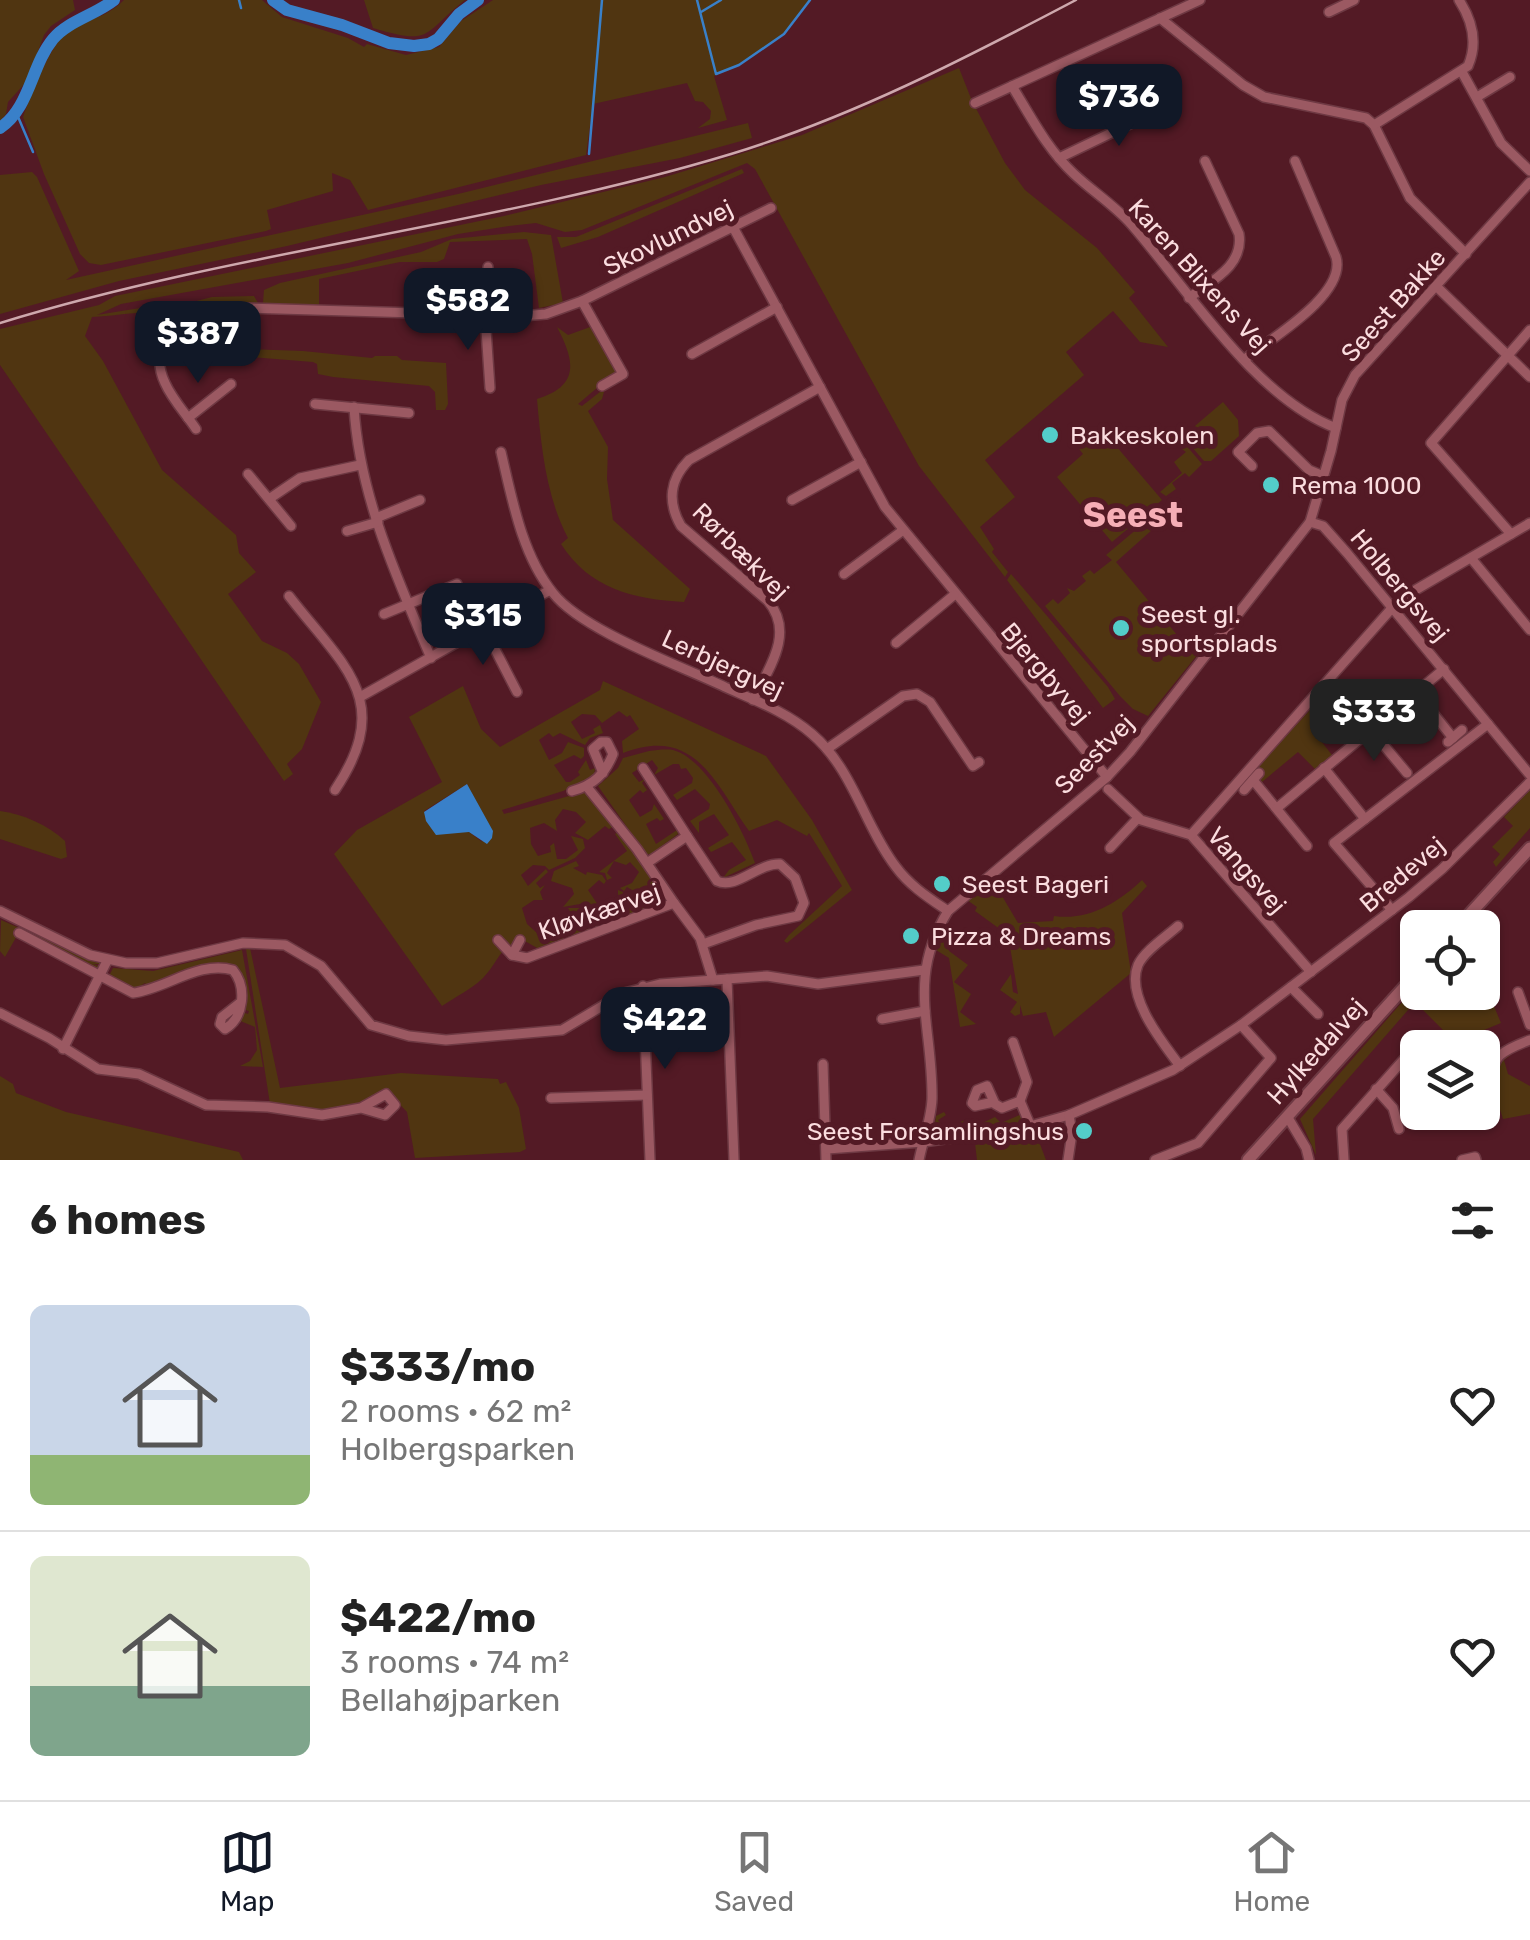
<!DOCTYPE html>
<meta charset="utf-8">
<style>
:root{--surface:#fff;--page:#f2f2f2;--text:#222;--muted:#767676;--line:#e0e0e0;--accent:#111827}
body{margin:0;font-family:Rubik,sans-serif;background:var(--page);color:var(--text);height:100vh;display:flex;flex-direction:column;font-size:38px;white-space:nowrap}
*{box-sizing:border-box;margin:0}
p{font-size:32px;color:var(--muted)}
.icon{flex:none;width:55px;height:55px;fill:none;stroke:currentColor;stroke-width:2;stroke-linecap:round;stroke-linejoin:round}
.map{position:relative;height:1160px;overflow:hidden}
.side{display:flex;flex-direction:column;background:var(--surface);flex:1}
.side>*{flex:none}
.buttons{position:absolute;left:1400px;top:910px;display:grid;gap:20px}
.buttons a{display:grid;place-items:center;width:100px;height:100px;border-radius:15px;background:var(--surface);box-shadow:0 2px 8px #0004;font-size:50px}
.price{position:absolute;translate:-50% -85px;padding:0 22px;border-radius:20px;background:var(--accent);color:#fff;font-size:32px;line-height:65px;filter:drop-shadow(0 2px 5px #0008)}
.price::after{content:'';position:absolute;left:50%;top:60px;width:30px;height:22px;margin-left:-15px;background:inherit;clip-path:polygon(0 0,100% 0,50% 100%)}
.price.selected{background:#222;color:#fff}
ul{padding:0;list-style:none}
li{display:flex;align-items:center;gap:30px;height:250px;padding:0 30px}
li+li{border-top:2px solid var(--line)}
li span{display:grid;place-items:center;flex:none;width:280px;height:200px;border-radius:15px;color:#555}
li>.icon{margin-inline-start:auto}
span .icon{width:120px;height:120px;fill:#fffc;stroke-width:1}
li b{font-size:42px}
h2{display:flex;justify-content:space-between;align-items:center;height:120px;padding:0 30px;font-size:42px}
.menu{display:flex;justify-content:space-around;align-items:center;height:140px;border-top:2px solid var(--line);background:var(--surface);font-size:28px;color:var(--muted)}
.menu a{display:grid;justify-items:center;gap:5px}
.menu .selected{color:var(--accent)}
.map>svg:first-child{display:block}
.green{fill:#503511;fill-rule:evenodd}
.water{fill:#3980c9}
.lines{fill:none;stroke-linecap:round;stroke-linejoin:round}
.stream{stroke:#3980c9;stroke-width:2.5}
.river{stroke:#3980c9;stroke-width:12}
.minor-casing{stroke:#6e3943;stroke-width:12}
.tertiary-casing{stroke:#6e3943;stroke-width:15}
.minor{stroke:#9b5962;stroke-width:9}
.tertiary{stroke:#9b5962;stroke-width:11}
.rail{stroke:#cea8ad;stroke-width:2.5}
.poi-dot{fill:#53cdc9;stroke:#531a25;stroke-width:4}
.labels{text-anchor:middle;stroke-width:10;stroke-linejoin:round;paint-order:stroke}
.street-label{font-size:25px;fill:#fbdddf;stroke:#531a25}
.poi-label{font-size:25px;fill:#fbdddf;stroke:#531a25;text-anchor:start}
.district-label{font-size:35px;font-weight:bold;fill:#f6aeb6;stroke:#531a25}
</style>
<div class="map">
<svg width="1530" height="1160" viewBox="0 0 1530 1160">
<rect width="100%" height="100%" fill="#531a25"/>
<!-- green -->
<g class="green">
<polygon points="0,0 73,0 75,10 51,26 44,35 27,81 8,102 6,114 0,121"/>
<path d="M124,0H262L282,17L348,38L364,47L367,44L406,55L439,47L461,21L493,0H810L784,34L739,65L714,76L727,120L698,128L710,119L711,111L703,102L695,101L687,83L593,104L586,155L368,210L350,180L332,173L333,191L267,210L271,229L266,231L101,265L89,263L80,254L44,174L23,117C31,95 50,45 68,31C88,17 104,20 124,0Z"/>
<path d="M364,0H465C422,34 433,46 373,28Z"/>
<path d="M959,68L972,101L1005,163L1025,190L1097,248L1135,292L1129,298L1168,347L1140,342L1113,311L1066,352L1084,375L985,460L1015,497L980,527L994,549L992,552L1008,572L1005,577L919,466L755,169L747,163L582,230L565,232L536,223L509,226L458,234L348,263L121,304L97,315L177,302L181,305L212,297L254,296L258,303L218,302L185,309L182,305L175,314C148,309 117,316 92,317L85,336L103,361L162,470L236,535L239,553L256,572L228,594L262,641L287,653L299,664L321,702L302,749L287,764L293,774L284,781L0,365V329L99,305L115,296L504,216L665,177L802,135Z"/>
<polygon points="748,123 752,138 680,158 541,185 287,246 119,281 0,314 0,175 32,172 37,177 79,271 66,280 458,194"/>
<polygon points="742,169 744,173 598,237 561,248 557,237 576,237"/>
<polygon points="524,232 551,235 563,303 539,308 532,254 527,239 450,242 444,259 437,262 400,262 319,279 319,305 263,303 264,290 280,283 421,252 452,239"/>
<path d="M593,326L617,371L578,404L582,406L605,388L602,399L588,411L608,447L607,479L613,520L690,589L684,602C633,599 590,589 561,544L568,538C546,497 541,445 537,399C580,386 575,361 557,327L568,335Z"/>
<polygon points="213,348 303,351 372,358 375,356 397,356 402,360 446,363 448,404 445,410 436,410 435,392 429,386 333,377 318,374 317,364 313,362 213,354 190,367 188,365"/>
<polygon points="1223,402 1238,420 1239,436 1211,461 1204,461 1178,431 1183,425 1189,431"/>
<polygon points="1099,426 1162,500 1112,542 1057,477 1083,454 1076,445"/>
<polygon points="1167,430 1173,430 1202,464 1189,477 1185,473 1172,483 1176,489 1166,496 1160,492 1182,473 1174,462 1186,452 1171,441 1162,447 1169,435"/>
<polygon points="1165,507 1171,513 1116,562 1193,654 1202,649 1148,716 1133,709 1120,696 1045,606 1053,599 1058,604 1070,593 1067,588 1074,591 1086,581 1082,576 1090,570 1094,574 1112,560 1106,555 1144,523 1148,528 1161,518 1158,513"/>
<polygon points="1011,574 1108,687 1115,699 1103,708 1007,580"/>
<path d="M603,681L766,756L812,820L852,890L787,943L784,941L789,935L842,886L809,833L807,836L777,820L749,831C715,783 695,725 623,753L622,741L639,729L630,715L627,717L619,711L602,723L595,715L582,714L571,722L582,739L595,733L593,729L600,725L603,733L590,738L585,745L560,733L553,737L549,733L539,740L549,760L562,753L568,742L584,748V756L581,759L574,755L554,765L566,782H570L580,775L578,772L586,760L590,770L595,768L594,777L563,791L502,810L504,814L587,791L614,826L609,829L605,826L588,840L575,833L586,822L576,812L563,809L555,820L557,831L544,823L530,828L531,844L538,856L551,852L550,846L554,843L557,859H566L578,850L571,836L583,839L585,848L575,858L549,870L545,866L533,865L521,875L528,886L546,869L548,872L536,883L540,888L545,885L540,892L543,900H534L522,908L527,924L537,933L548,926L546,921L549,915L558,935L566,932L575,920L568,908H580L582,911L576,914L582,931L598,925L599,928L539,949L523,940C494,952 502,958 483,978C472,989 455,997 442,1006L334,854L357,830L442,782L409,717L463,686L481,729L500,747L600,690ZM467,784L482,842L469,832L424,811Z"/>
<polygon points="1320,699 1324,705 1319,710 1324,717 1311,728 1332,755 1315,769 1298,752 1262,782 1259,777 1263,774 1258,767"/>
<path d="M649,751C657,750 665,749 673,750C708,759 744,832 755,863L723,878L729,870L746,860L732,842L711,852L708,848L729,835L714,814L699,822V833L690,821L709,809L710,804L695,789L677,800L673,795L692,783L693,778L686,768L681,769L679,764H673L654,775L658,768L652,760L632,773L639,782L645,779L642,783L647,790L643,793L640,790L629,800L640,817L652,810L654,804L664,819L660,821L657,818L646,824L656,844L677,830L678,834L651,854H646L598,786L618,768L623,758Z"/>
<polygon points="1530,790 1530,828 1496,867 1493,862 1500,854 1492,847 1513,826 1504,817"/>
<path d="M0,811C23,814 48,825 65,841L67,857L61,859L0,839Z"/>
<polygon points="618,832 638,855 664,897 659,906 605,925 594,907 584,911 580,904 563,907 574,894 572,888 551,881 554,871 576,861 579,866 573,868 586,875 587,872 602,875 606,881 604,884 599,880 588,890 602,911 609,913 618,903 618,890 623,892 622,902 634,907 639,894 627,887 624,891 620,888 632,883 639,872 630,862 626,865 614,861 607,873 612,878 607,880 605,873 599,872 627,851 615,834"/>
<path d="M992,879L1018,923L1053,921L1054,916C1088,921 1118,903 1142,880L1147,886L1122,913L1131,973L1054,1037L1046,1012L1023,1016L1020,1005V1014L1015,1016L1010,1012L1017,1002L1000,990L1011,974L1013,992L1018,994L1008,935L975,911L977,907L967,900Z"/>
<polygon points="2,915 99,961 102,964 93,964 103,967 100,973 19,932 5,957 0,951 1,920 42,938 2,918"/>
<polygon points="942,937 946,940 949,951 968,965 954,982 971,994 960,1012 976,1024 960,1027 949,958 936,950"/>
<path d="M250,948L280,1088L401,1073L498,1079L500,1084L506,1082L519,1108L526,1149L520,1152L415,1158L407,1112L388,1092L380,1091C347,1117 310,1109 270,1104L246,949Z"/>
<polygon points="242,950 263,1067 240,1066 250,1061 257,1050 255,1027 238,1020 242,1012 248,1014 249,1011 243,1009 245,989 236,965 222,964 148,988 145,983 134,990 108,978 113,968 153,971"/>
<polygon points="1483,980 1501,1023 1484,1030 1492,1049 1500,1047 1503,1057 1511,1055 1504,1060 1508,1074 1530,1086 1530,1114 1503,1119 1494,1091 1488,1086 1483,1073 1482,1048 1460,1047 1415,1002 1313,1119 1316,1155 1300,1119 1417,985 1418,992 1482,992"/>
<polygon points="0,1076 13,1084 16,1093 66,1112 239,1152 243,1160 0,1160"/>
<polygon points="944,1112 946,1115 938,1120 945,1129 967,1119 974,1127 995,1117 1001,1123 1022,1114 1024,1121 992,1129 937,1133 934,1131 936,1116"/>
<polygon points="1035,1131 1046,1160 977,1160 975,1143"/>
</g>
<!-- water -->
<polygon class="water" points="467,784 493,831 492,838 487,844 469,832 436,835 426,821 424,812"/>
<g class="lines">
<!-- stream -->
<g class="stream">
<polyline points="239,0 241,8"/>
<polyline points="697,0 716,74 739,65 784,34 810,0"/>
<polyline points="701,12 721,0"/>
<polyline points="16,112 33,152"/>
<polyline points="589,154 602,0"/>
</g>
<!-- river -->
<g class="river">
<polyline points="273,0 287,10 342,25 389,43 414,46 429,44 438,39 459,14 478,0"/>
<path d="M0,128C30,108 31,66 53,39C68,21 95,15 114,0"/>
</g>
<!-- minor casing -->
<g class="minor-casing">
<g id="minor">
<polyline points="1329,12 1354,0"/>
<polyline points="1160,18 1243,85 1264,97 1366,118 1374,125 1410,198 1466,254"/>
<polyline points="1462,72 1501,143 1530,171"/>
<path d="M1012,86C1031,117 1047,149 1074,174C1092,191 1114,205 1131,224C1187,288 1255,398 1336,428"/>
<polyline points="1477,97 1510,77"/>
<polyline points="975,103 1200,0"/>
<path d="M1374,125L1468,66C1478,43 1472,20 1459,0"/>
<polyline points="1059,158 1163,108"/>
<polyline points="733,227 885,507 1107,777"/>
<polyline points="1436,286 1530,377"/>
<path d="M1189,298C1211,281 1244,266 1239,234L1205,161"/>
<polyline points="582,301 623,374 602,386"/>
<polyline points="485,315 490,388"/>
<polyline points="487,315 488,267"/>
<polyline points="692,354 777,307"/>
<path d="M1245,359C1272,338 1347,294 1336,257L1295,161"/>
<polyline points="315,404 409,413"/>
<path d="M354,407C359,495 397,578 431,658"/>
<polyline points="188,418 231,384"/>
<path d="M196,429C186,414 172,399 165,383C148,347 174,312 210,307L522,316L546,314L582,301L771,208"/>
<path d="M501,452C512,499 522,555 553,593C583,631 679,665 725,687C754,700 787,712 812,734C853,769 864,825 896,867C910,886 929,898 948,911"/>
<polyline points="1252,466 1238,452 1257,433 1269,431 1309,470 1323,476"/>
<polyline points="248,474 291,526"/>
<polyline points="269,499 300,478 360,465"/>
<polyline points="792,500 861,462"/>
<polyline points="376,518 420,500"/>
<polyline points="1310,522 1323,526 1347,553 1530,775"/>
<polyline points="347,531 378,522"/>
<polyline points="1511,534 1431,443 1530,330"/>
<polyline points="1471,558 1530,630"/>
<polyline points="844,574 902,531"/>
<path d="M289,596C344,667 395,700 335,790"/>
<polyline points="384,614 457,584"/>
<polyline points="484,628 517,692"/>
<polyline points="896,643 954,595"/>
<polyline points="1416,692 1453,738"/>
<polyline points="360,697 550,590"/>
<path d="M753,700C769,668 795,633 768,601L681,526C667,502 670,479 689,460L820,387"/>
<polyline points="1325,700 1358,740"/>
<polyline points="1371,730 1407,773"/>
<polyline points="1448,742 1462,730"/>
<polyline points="827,749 903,696 917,694 930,702 973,766 979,762"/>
<polyline points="643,768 687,836 647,863"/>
<polyline points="1324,768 1365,819"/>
<polyline points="1253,780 1307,846"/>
<polyline points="587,787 637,849 674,903"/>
<polyline points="1108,789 1141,820 1191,835 1311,972"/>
<polyline points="1244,790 1259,773"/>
<path d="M572,791C594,785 605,774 613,754L607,742H601L593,749L603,773"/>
<polyline points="1277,808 1444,669"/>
<polyline points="1191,835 1400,599 1530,523"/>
<path d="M687,836L717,881C736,890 758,863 780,864L795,878L804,903L798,916L756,925L703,944"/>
<polyline points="1110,848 1138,818"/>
<polyline points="1392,910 1334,843 1488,724"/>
<polyline points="0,911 90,955 126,963 157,963 243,943 285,945 321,966 371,1025 409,1036 446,1040 562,1030 624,993 660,984 767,976 818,984 924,970"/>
<path d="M1178,926C1167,936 1144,951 1138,965C1125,997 1163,1043 1180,1066"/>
<path d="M19,933L133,993C166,989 199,960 233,970C247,987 244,1018 225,1029L220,1024L222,1017L241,1002"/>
<polyline points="498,940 512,955 527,958 674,903 700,938 713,980"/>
<polyline points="512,955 520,940"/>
<polyline points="727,979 734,1160"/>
<polyline points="643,986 650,1160"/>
<polyline points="1291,987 1318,1014"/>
<polyline points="1518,992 1530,1025"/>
<polyline points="0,1013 49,1038 98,1069 139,1074 206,1105 268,1107 322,1115 361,1108 386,1094 395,1105 385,1115 361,1108"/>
<polyline points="882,1019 925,1011"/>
<polyline points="63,1049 107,961"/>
<polyline points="823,1064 826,1160"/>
<polyline points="1376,1089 1393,1108 1399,1129"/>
<path d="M1482,1096C1501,1060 1483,1058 1530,1040"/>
<polyline points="551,1098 647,1095"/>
<polyline points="1020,1101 1031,1127"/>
<polyline points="994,1102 975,1106 972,1103 977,1090 987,1086 995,1104 1002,1108 1020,1101 1027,1082 1013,1042"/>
<polyline points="1287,1116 1306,1148 1309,1160"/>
<polyline points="827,1149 923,1142 1023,1128 1069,1115 1173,1070 1241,1025 1409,897 1442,869 1530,782"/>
<path d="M919,1160C923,1140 931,1120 932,1099C933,1026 906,979 948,911L1107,777L1130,752L1310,522L1331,451L1342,400L1355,375L1530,182"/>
<polyline points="1068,1160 1072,1133 1069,1115"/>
<polyline points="1155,1160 1198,1143 1271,1058 1241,1025"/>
<polyline points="1344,1160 1342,1129 1413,1049 1420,1048"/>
<polyline points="1462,1160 1475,1157 1476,1160"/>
</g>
</g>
<!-- tertiary casing -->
<g class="tertiary-casing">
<g id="tertiary">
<polyline points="1457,928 1530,848"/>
<polyline points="1248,1160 1418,972"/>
</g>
</g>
<!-- minor -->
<use href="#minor" class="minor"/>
<!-- tertiary -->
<use href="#tertiary" class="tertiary"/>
<!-- rail -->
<path class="rail" d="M0,323C238,250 493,226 731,154C852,117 964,59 1076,0"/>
</g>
<!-- markers -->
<g class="poi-dot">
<circle cx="1050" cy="435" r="10"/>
<circle cx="1271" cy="485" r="10"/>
<circle cx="1121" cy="628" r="10"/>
<circle cx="942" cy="884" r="10"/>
<circle cx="911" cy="936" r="10"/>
<circle cx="1084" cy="1131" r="10"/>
</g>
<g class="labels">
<!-- street labels -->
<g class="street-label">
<text transform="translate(668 237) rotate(-26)" y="9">Skovlundvej</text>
<text transform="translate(1200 276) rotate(48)" y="9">Karen Blixens Vej</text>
<text transform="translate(1393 305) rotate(-48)" y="9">Seest Bakke</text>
<text transform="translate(741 551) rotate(45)" y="9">Rørbækvej</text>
<text transform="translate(1400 585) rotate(50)" y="9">Holbergsvej</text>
<text transform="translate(723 664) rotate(25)" y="9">Lerbjergvej</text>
<text transform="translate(1046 673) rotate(50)" y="9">Bjergbyvej</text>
<text transform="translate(1094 754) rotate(-45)" y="9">Seestvej</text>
<text transform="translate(1247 870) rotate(49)" y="9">Vangsvej</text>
<text transform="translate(1402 874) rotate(-40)" y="9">Bredevej</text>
<text transform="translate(599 911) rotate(-19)" y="9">Kløvkærvej</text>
<text transform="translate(1316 1051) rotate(-48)" y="9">Hylkedalvej</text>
</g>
<!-- poi labels -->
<g class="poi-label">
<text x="1070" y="444">Bakkeskolen</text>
<text x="1291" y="494">Rema 1000</text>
<text x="1141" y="623">Seest gl.<tspan x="1141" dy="29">sportsplads</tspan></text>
<text x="962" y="893">Seest Bageri</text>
<text x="931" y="945">Pizza &amp; Dreams</text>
<text x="1064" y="1140" text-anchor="end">Seest Forsamlingshus</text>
</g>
<!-- district labels -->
<g class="district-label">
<text x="1133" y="527">Seest</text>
</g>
</g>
</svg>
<div class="buttons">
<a><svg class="icon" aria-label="locate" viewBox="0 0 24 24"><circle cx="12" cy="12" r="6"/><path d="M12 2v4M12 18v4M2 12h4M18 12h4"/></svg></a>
<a><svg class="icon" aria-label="layers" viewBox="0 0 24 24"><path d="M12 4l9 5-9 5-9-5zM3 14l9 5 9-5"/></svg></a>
</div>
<b class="price" style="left:1119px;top:149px">$736</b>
<b class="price" style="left:468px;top:353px">$582</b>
<b class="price" style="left:198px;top:386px">$387</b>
<b class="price" style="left:483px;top:668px">$315</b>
<b class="price selected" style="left:1374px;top:764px">$333</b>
<b class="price" style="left:665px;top:1072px">$422</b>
</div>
<section class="side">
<h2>6 homes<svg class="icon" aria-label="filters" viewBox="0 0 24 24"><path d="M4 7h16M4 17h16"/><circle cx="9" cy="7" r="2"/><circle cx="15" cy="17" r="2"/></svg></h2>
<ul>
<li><span style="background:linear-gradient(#c9d6e8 75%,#8fb573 0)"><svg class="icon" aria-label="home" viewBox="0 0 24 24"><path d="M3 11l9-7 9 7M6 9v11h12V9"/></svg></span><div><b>$333/mo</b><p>2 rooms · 62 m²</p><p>Holbergsparken</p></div><svg class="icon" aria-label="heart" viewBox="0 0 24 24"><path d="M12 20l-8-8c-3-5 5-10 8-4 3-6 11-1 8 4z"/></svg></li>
<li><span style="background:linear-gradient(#dfe7d0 65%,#7fa58c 0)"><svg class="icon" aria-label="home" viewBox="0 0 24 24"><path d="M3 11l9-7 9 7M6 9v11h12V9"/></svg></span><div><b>$422/mo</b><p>3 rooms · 74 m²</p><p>Bellahøjparken</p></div><svg class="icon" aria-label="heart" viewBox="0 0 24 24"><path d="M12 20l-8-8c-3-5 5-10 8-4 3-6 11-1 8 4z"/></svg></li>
</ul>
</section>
<nav class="menu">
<a class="selected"><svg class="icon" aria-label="map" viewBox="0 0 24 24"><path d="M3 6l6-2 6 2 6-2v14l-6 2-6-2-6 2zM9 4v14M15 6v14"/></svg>Map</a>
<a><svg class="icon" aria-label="saved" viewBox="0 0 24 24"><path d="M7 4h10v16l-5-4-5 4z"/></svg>Saved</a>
<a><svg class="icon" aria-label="home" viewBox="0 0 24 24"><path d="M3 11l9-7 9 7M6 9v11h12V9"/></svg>Home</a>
</nav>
